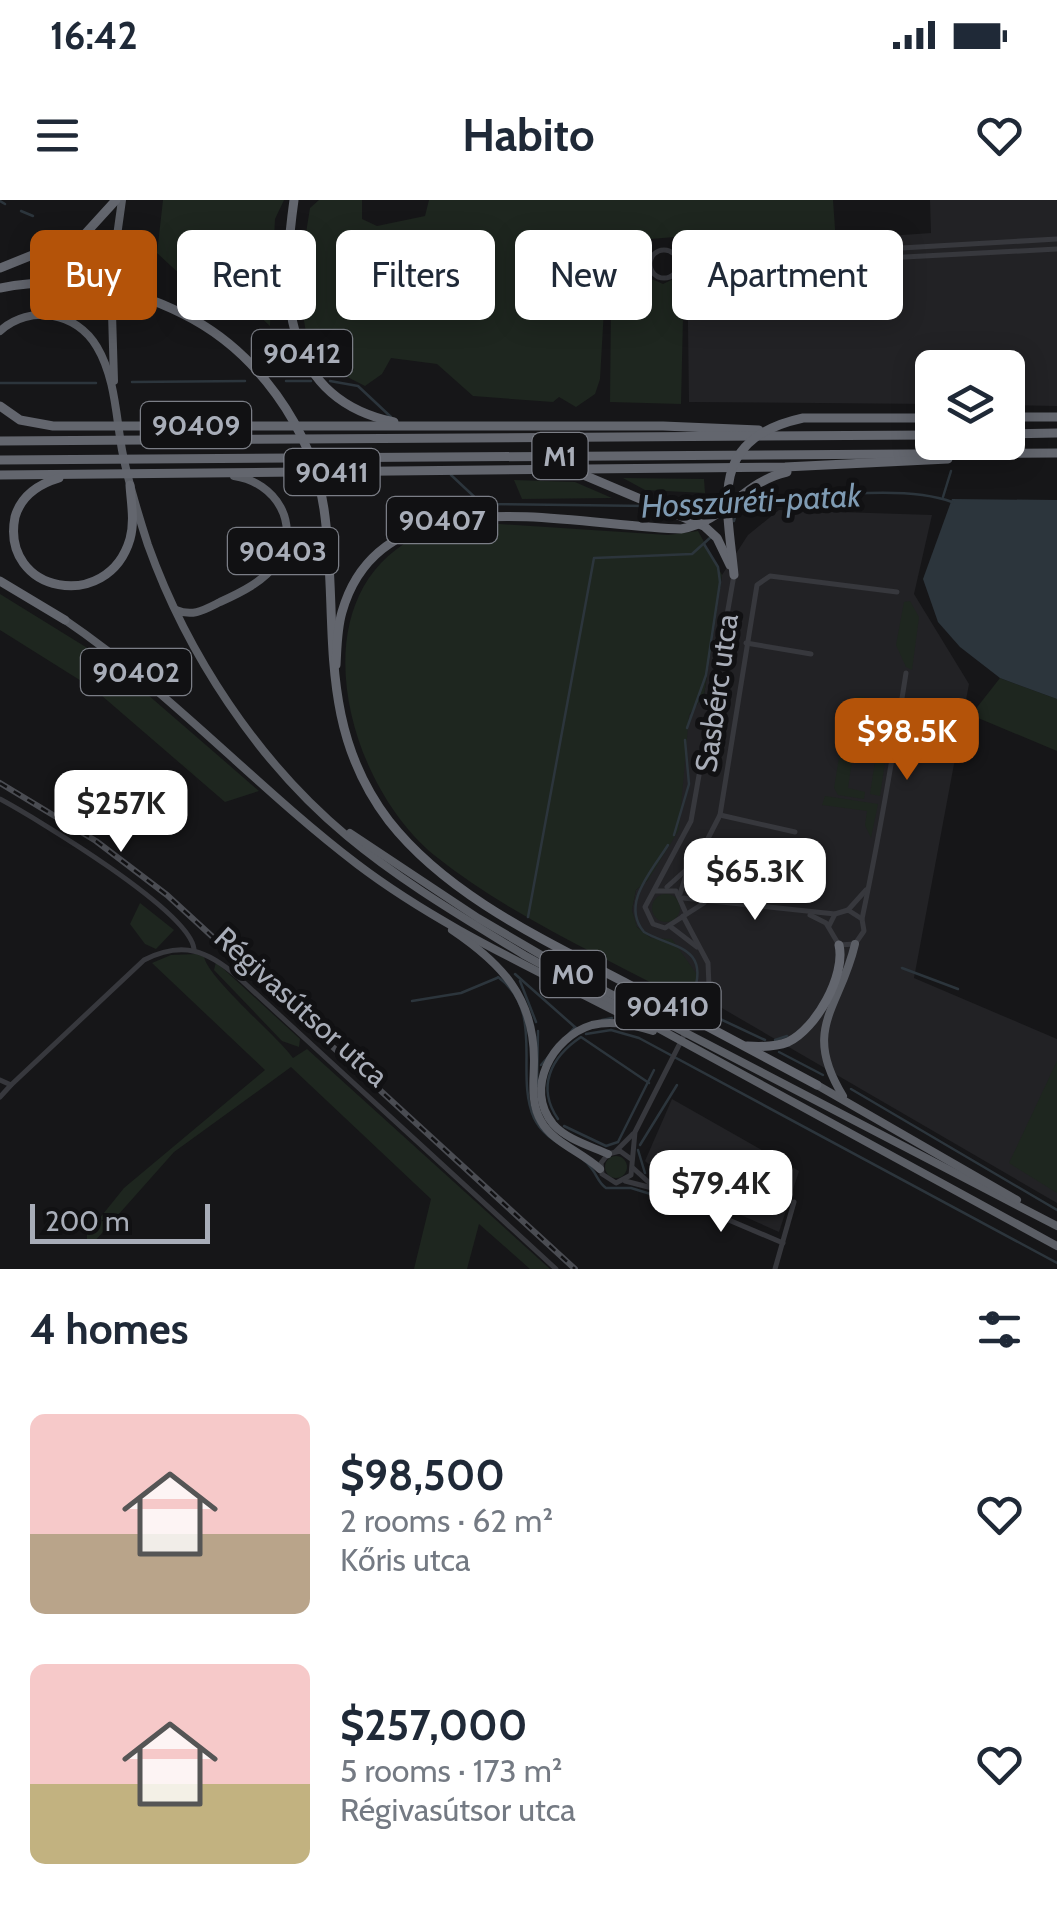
<!DOCTYPE html>
<meta charset="utf-8">
<style>
:root{--surface:#fff;--page:#f6f6f7;--text:#1f2937;--muted:#747a83;--accent:#b45309}
body{margin:0;font-family:Cabin,sans-serif;background:var(--page);color:var(--text);height:100vh;display:flex;flex-direction:column;font-size:38px;white-space:nowrap}
*{box-sizing:border-box;margin:0}
p{font-size:32px;color:var(--muted)}
.icon{flex:none;width:55px;height:55px;fill:none;stroke:currentColor;stroke-width:2;stroke-linecap:round;stroke-linejoin:round}
.map{position:relative;height:1069px;overflow:hidden}
.drawer{display:flex;flex-direction:column;background:var(--surface);flex:1}
.drawer>*{flex:none}
.top-card{position:absolute;left:30px;top:30px;width:998px;height:90px;display:flex;gap:20px}
.controls{position:absolute;left:915px;top:150px;display:grid;gap:20px}
.controls a{display:grid;place-items:center;width:110px;height:110px;border-radius:15px;background:var(--surface);box-shadow:0 5px 25px #0003;font-size:50px}
.scale{position:absolute;left:30px;bottom:25px;width:180px;box-sizing:border-box;padding-left:10px;border:5px solid #a8adb8;border-top:0;font-size:28px;line-height:35px;white-space:nowrap;color:#a8adb8;-webkit-text-stroke:8px #111113;paint-order:stroke}
.price{position:absolute;translate:-50% -85px;padding:0 22px;border-radius:20px;background:#fff;color:#222;font-size:32px;line-height:65px;filter:drop-shadow(0 2px 5px #0008)}
.price::after{content:'';position:absolute;left:50%;top:60px;width:30px;height:22px;margin-left:-15px;background:inherit;clip-path:polygon(0 0,100% 0,50% 100%)}
.price.current{background:var(--accent);color:#fff}
ul{padding:0;list-style:none}
li{display:flex;align-items:center;gap:30px;height:250px;padding:0 30px}
li span{display:grid;place-items:center;flex:none;width:280px;height:200px;border-radius:15px;color:#555}
li>.icon{margin-inline-start:auto}
span .icon{width:120px;height:120px;fill:#fffc;stroke-width:1}
li b{font-size:42px}
h2{display:flex;justify-content:space-between;align-items:center;height:120px;padding:0 30px;font-size:42px}
.tag{padding:0 35px;border-radius:15px;background:var(--surface);box-shadow:0 5px 25px #0003;font-size:35px;line-height:90px}
.tag.current{background:var(--accent);color:#fff}
.status{display:flex;justify-content:space-between;align-items:center;height:70px;padding:0 50px;background:var(--surface);direction:ltr}
.status svg{height:28px;fill:currentColor}
header{display:flex;justify-content:space-between;align-items:center;height:130px;padding:0 30px;background:var(--surface);font-size:45px;font-weight:700}
.map>svg:first-child{display:block}
.built{fill:#222225}
.green{fill:#1e261f}
.water{fill:#2c353c}
.lines{fill:none;stroke-linecap:round;stroke-linejoin:round}
.stream{stroke:#2c353c;stroke-width:2.5}
.minor{stroke:#37383d;stroke-width:5}
.trunk{stroke:#5b5e65;stroke-width:8}
.motorway{stroke:#63666e;stroke-width:9}
.rail-casing{stroke:#4a4c52;stroke-width:6}
.rail{stroke:#111113;stroke-width:2.5;stroke-dasharray:8;stroke-linecap:butt}
.labels{text-anchor:middle;stroke-width:10;stroke-linejoin:round;paint-order:stroke}
.shield{fill:#111113;stroke:#7b7e86;stroke-width:2.5}
.shield-label{font-size:28px;font-weight:bold;fill:#a8adb8}
.street-label{font-size:30px;fill:#a8adb8;stroke:#111113}
.water-label{font-size:32px;font-style:italic;fill:#7f9bb3;stroke:#111113}
</style>
<div class="status"><b>16:42</b><svg viewBox="0 0 49 12"><path d="M0 12V9h3v3zM5 12V6h3v6zM10 12V3h3v9zM15 12V0h3v12zM26 1h20v11H26zM47 4h2v5h-2z"/></svg></div>
<header><svg class="icon" aria-label="menu" viewBox="0 0 24 24"><path d="M4 6h16M4 12h16M4 18h16"/></svg>Habito<svg class="icon" aria-label="heart" viewBox="0 0 24 24"><path d="M12 20l-8-8c-3-5 5-10 8-4 3-6 11-1 8 4z"/></svg></header>
<div class="map">
<svg width="1057" height="1069" viewBox="0 0 1057 1069">
<rect width="100%" height="100%" fill="#161618"/>
<!-- built -->
<g class="built">
<polygon points="930,0 1057,0 1057,206 1008,205 1008,168 932,168 932,204 689,202 687,50 931,33"/>
<polygon points="779,310 932,315 914,394 969,484 914,778 1057,839 1057,1003 696,793 698,776 636,726 632,710 636,690 648,680 689,515 704,495 722,375 748,335"/>
<polygon points="672,899 799,971 779,1032 671,984 645,961"/>
</g>
<!-- green -->
<g class="green">
<polygon points="163,0 284,0 275,19 270,126 252,109 249,86 184,78 157,53"/>
<path d="M319,0H362V19L377,26L425,16L429,0H833L836,43L687,50L675,37L650,39L645,53L609,55L590,48L578,60L574,78L597,88C619,68 638,73 663,84L684,74L681,204L610,202L611,104L620,83L605,92L600,179L595,194L576,207L559,197L553,202L473,196L437,164L391,158L382,174L365,186L310,158L298,83L310,8Z"/>
<circle cx="595" cy="67" r="11"/>
<polygon points="623,278 704,279 705,293 645,290"/>
<polygon points="514,280 575,282 612,298 522,299"/>
<path d="M499,324L668,335L698,331L722,375L704,495L689,515L679,630L648,680L636,690L632,710L637,727L651,738L672,739L698,776L690,803C605,757 510,716 434,655C345,582 294,391 424,333C444,324 477,326 499,324Z"/>
<polygon points="0,394 110,462 259,591 225,602 94,489 0,430"/>
<polygon points="910,401 919,417 912,470 906,467 896,445 904,402"/>
<polygon points="1000,478 1057,499 1057,551 971,515"/>
<polygon points="857,496 880,500 878,508 860,507 848,588 865,592 864,599 838,595 834,588 848,503"/>
<polygon points="885,500 895,501 887,547 878,546"/>
<polygon points="876,555 886,555 880,596 870,594"/>
<polygon points="825,596 878,604 871,638 865,625 867,611 822,605"/>
<circle cx="666" cy="708" r="14"/>
<polygon points="140,703 174,730 156,749 145,744 130,724"/>
<path d="M197,754L204,757C209,779 275,834 293,858L307,849L550,1069H530L479,1024L467,1069H414L431,999L291,867L174,952L94,1042L87,1041V1034L124,988L265,870L152,763L171,755Z"/>
<polygon points="216,762 300,839 299,847 282,841 214,770"/>
<polygon points="1057,861 1057,993 1009,963"/>
<circle cx="616" cy="967" r="11"/>
</g>
<!-- water -->
<polygon class="water" points="952,299 1057,300 1057,499 1000,478 960,447 938,422 923,379"/>
<g class="lines">
<!-- stream -->
<g class="stream">
<polyline points="0,1 5,4"/>
<polyline points="21,11 33,16"/>
<polyline points="286,181 311,181"/>
<polyline points="330,181 358,186 391,217"/>
<polyline points="132,182 245,181"/>
<polyline points="0,183 96,183"/>
<polyline points="451,275 482,304 648,306"/>
<polyline points="943,297 951,271"/>
<path d="M736,305C793,300 899,282 952,302"/>
<polyline points="671,307 723,306"/>
<polyline points="734,321 738,305"/>
<polyline points="687,528 706,475 720,382 718,367 704,344"/>
<polyline points="674,635 689,584 685,540"/>
<path d="M668,645C652,671 620,704 644,732C671,748 711,745 693,795"/>
<polyline points="528,717 594,358 692,354 711,337"/>
<polyline points="902,768 958,789"/>
<polyline points="515,774 576,828"/>
<path d="M498,777C546,812 514,873 534,918C547,945 577,947 592,969C598,977 598,982 606,988H631L657,996"/>
<polyline points="520,781 536,822"/>
<polyline points="412,801 461,793 497,778"/>
<polyline points="716,817 765,840"/>
<polyline points="602,820 612,818"/>
<polyline points="586,834 611,830 639,838 1057,1063"/>
<polyline points="775,840 787,836"/>
<polyline points="779,852 823,875"/>
<polyline points="541,865 575,827"/>
<polyline points="537,885 538,831"/>
<polyline points="851,889 1057,1010"/>
<path d="M558,919C536,887 551,857 581,837L649,883"/>
<polyline points="564,926 606,946 618,942 654,870"/>
<polyline points="640,945 677,885"/>
<polyline points="638,950 645,973"/>
</g>
<!-- minor -->
<g class="minor">
<circle cx="664" cy="64" r="14"/>
<circle cx="594" cy="66" r="14"/>
<polyline points="606,60 651,58"/>
<polyline points="677,61 1057,39"/>
<polyline points="608,69 650,69"/>
<polyline points="677,69 1057,49"/>
<polyline points="746,443 811,454"/>
<path d="M0,599C37,619 190,711 194,749"/>
<polyline points="720,615 795,632"/>
<polyline points="667,687 697,660 720,615 757,385 770,376 897,392"/>
<polyline points="654,691 676,691 685,711"/>
<polyline points="680,694 687,672"/>
<polyline points="683,698 835,714"/>
<polyline points="704,703 665,728 653,724 645,707 691,621 734,375"/>
<polyline points="848,710 866,690"/>
<polyline points="810,715 826,723 839,745 855,744 864,731 862,719 848,710 835,714 829,726"/>
<path d="M862,719C879,638 893,556 906,473"/>
<polyline points="671,727 697,747"/>
<path d="M0,880L11,885L144,760C183,740 208,751 238,777L556,1069"/>
<polyline points="0,897 11,885"/>
<polyline points="616,951 633,934"/>
<polyline points="631,959 620,951 608,954 601,963 602,974 616,983 631,975 635,932 709,786 708,763 683,716"/>
<polyline points="633,968 654,987"/>
<polyline points="625,981 656,989 783,1043"/>
<polyline points="775,1069 794,1002"/>
</g>
<!-- trunk -->
<g class="trunk">
<path d="M0,131C30,104 77,112 97,147C115,177 116,216 122,250C128,282 138,314 148,345C187,454 258,562 347,636C402,682 464,718 524,755L1057,1046"/>
<polyline points="114,181 111,79 122,0"/>
<path d="M176,410C193,417 204,410 220,402C240,393 265,381 277,362C302,325 276,282 234,276"/>
<path d="M65,420C171,492 256,587 357,664C436,724 528,766 615,811"/>
<polyline points="350,633 478,718 584,780 1057,1026"/>
<path d="M452,730C501,763 534,797 534,860C534,881 530,902 541,921C553,943 582,952 600,969"/>
<polyline points="817,885 1017,1000"/>
<path d="M843,896C801,828 840,809 855,744"/>
<path d="M608,954C590,946 566,939 553,924C524,889 552,837 592,825C613,820 633,825 653,831"/>
</g>
<!-- motorway -->
<g class="motorway">
<path d="M294,0C281,92 280,198 394,222"/>
<polyline points="0,68 85,34 116,0"/>
<path d="M0,88C63,75 126,85 183,114C256,150 312,228 324,309C340,419 314,523 389,621C447,695 542,739 624,782C688,816 752,851 817,885"/>
<polyline points="0,206 20,220 53,226 663,226 759,230"/>
<polyline points="1008,217 1057,217"/>
<polyline points="1008,234 1057,233"/>
<polyline points="0,241 932,235"/>
<polyline points="0,260 1057,253"/>
<polyline points="579,273 704,326 717,338 730,365"/>
<polyline points="0,275 785,267 948,259"/>
<path d="M59,278C39,284 21,296 15,317C0,393 108,414 130,339C135,321 131,302 130,285"/>
<path d="M734,375C727,302 707,239 803,218H932"/>
<polyline points="0,381 65,420"/>
<path d="M336,465C337,448 337,429 342,412C382,271 573,327 681,329C724,322 744,281 787,272"/>
<path d="M747,846C761,847 775,847 788,842C816,829 846,775 839,745"/>
</g>
<!-- rail casing -->
<g class="rail-casing">
<polyline id="rail" points="0,583 96,641 167,695 575,1069"/>
</g>
<!-- rail -->
<use href="#rail" class="rail"/>
</g>
<g class="labels">
<!-- shield labels -->
<g class="shield">
<rect x="252" y="130" width="100" height="46" rx="8"/>
<rect x="141" y="202" width="110" height="46" rx="8"/>
<rect x="532.5" y="233" width="55" height="46" rx="8"/>
<rect x="284.5" y="249" width="95" height="46" rx="8"/>
<rect x="387" y="297" width="110" height="46" rx="8"/>
<rect x="228" y="328" width="110" height="46" rx="8"/>
<rect x="81" y="449" width="110" height="46" rx="8"/>
<rect x="540.5" y="751" width="65" height="46" rx="8"/>
<rect x="615.5" y="783" width="105" height="46" rx="8"/>
</g>
<g class="shield-label">
<text x="302" y="163">90412</text>
<text x="196" y="235">90409</text>
<text x="560" y="266">M1</text>
<text x="332" y="282">90411</text>
<text x="442" y="330">90407</text>
<text x="283" y="361">90403</text>
<text x="136" y="482">90402</text>
<text x="573" y="784">M0</text>
<text x="668" y="816">90410</text>
</g>
<!-- street labels -->
<g class="street-label">
<text transform="translate(717 493) rotate(-82)" y="10">Sasbérc utca</text>
<text transform="translate(301 807) rotate(42)" y="10">Régivasútsor utca</text>
</g>
<!-- water labels -->
<g class="water-label">
<text transform="translate(751 301) rotate(-3)" y="11">Hosszúréti-patak</text>
</g>
</g>
</svg>
<div class="controls">
<a><svg class="icon" aria-label="layers" viewBox="0 0 24 24"><path d="M12 4l9 5-9 5-9-5zM3 14l9 5 9-5"/></svg></a>
</div>
<div class="scale">200 m</div>
<b class="price current" style="left:907px;top:583px">$98.5K</b>
<b class="price" style="left:121px;top:655px">$257K</b>
<b class="price" style="left:755px;top:723px">$65.3K</b>
<b class="price" style="left:721px;top:1035px">$79.4K</b>
<div class="top-card">
<a class="tag current">Buy</a>
<a class="tag">Rent</a>
<a class="tag">Filters</a>
<a class="tag">New</a>
<a class="tag">Apartment</a>
</div>
</div>
<section class="drawer">
<h2>4 homes<svg class="icon" aria-label="filters" viewBox="0 0 24 24"><path d="M4 7h16M4 17h16"/><circle cx="9" cy="7" r="2"/><circle cx="15" cy="17" r="2"/></svg></h2>
<ul>
<li><span style="background:linear-gradient(#f6c9c9 60%,#b9a48a 0)"><svg class="icon" aria-label="home" viewBox="0 0 24 24"><path d="M3 11l9-7 9 7M6 9v11h12V9"/></svg></span><div><b>$98,500</b><p>2 rooms · 62 m²</p><p>Kőris utca</p></div><svg class="icon" aria-label="heart" viewBox="0 0 24 24"><path d="M12 20l-8-8c-3-5 5-10 8-4 3-6 11-1 8 4z"/></svg></li>
<li><span style="background:linear-gradient(#f6c9c9 60%,#c2b280 0)"><svg class="icon" aria-label="home" viewBox="0 0 24 24"><path d="M3 11l9-7 9 7M6 9v11h12V9"/></svg></span><div><b>$257,000</b><p>5 rooms · 173 m²</p><p>Régivasútsor utca</p></div><svg class="icon" aria-label="heart" viewBox="0 0 24 24"><path d="M12 20l-8-8c-3-5 5-10 8-4 3-6 11-1 8 4z"/></svg></li>
</ul>
</section>
